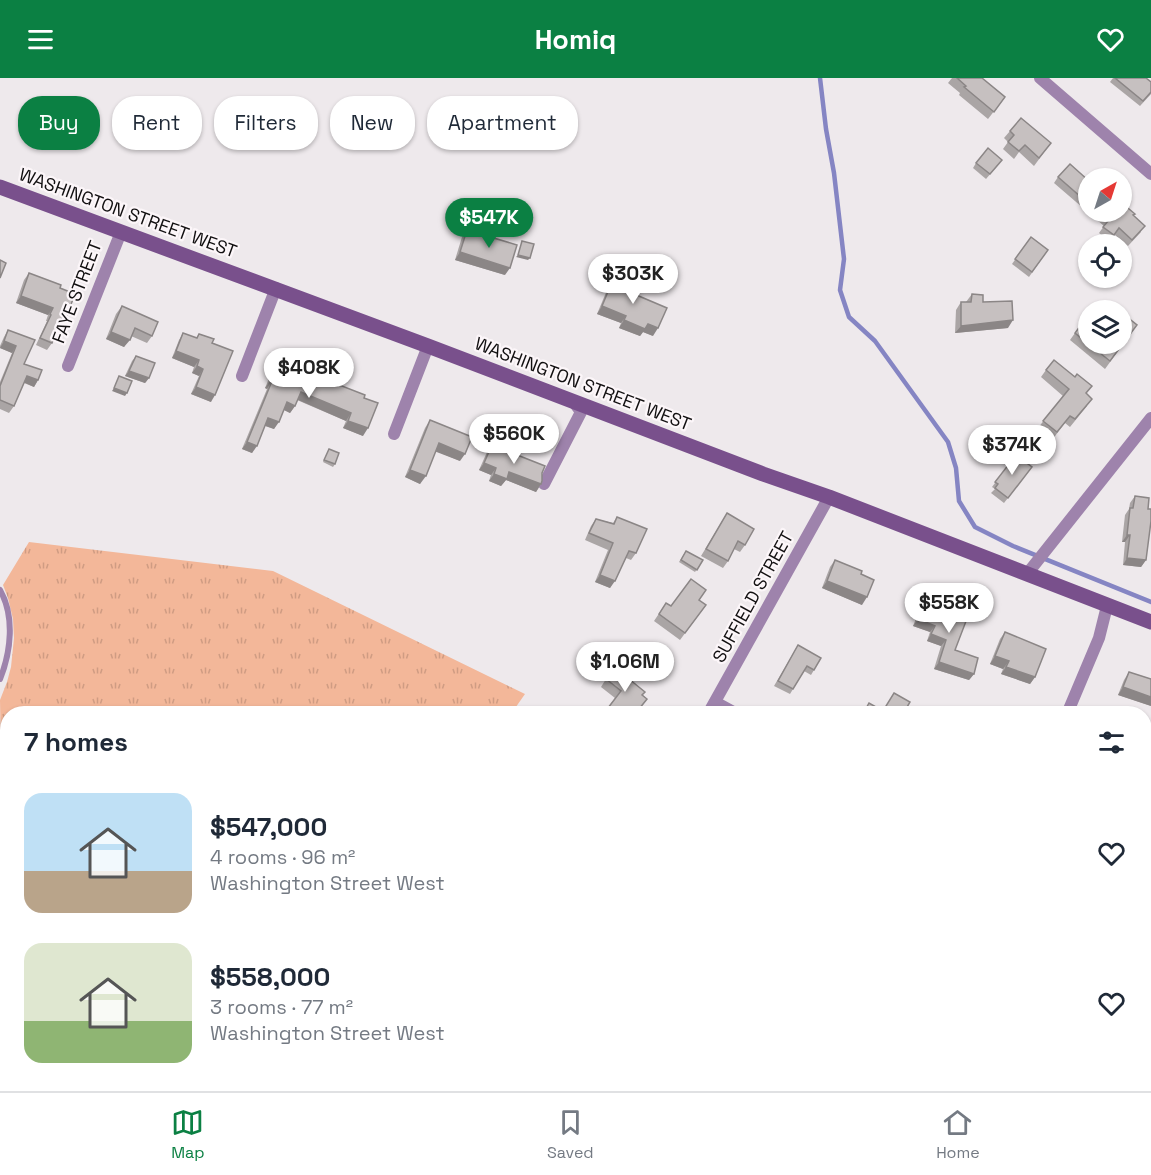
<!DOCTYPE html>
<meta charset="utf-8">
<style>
:root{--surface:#fff;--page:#f6f6f7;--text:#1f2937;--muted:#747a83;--line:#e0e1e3;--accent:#0b8043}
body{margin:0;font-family:"Space Grotesk",sans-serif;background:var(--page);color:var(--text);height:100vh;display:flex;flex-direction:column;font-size:22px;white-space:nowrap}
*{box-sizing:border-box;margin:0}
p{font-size:20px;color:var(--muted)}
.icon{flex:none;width:33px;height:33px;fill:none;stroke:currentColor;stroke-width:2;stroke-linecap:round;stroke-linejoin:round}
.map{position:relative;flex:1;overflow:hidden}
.side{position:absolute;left:0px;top:628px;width:1152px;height:386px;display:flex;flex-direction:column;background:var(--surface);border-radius:24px 24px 0 0;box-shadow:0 2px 4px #0004}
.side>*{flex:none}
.guide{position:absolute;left:18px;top:18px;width:600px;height:54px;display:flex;gap:12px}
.needle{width:39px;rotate:39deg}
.controls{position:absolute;left:1078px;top:90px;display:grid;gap:12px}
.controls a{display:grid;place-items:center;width:54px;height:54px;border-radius:50%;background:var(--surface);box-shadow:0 2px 4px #0004;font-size:30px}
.price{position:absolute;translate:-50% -51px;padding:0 14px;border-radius:21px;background:#fff;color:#222;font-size:20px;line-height:39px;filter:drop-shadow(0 2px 3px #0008)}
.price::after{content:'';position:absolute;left:50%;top:36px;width:18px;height:14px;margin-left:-9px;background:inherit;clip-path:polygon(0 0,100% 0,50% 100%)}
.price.active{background:var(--accent);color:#fff}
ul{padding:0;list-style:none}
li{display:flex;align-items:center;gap:18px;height:150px;padding:0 24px}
li span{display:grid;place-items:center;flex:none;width:168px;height:120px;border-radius:18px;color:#555}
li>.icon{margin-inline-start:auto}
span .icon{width:72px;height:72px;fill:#fffc;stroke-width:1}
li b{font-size:26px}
h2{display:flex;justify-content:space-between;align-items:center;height:72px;padding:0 24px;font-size:26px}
.tag{padding:0 21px;border-radius:24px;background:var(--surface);box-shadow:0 2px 4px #0004;font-size:21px;line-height:54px}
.tag.active{background:var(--accent);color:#fff}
header{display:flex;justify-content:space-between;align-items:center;height:78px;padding:0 24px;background:var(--accent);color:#fff;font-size:27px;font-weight:700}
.dock{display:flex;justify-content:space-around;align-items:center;height:84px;border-top:2px solid var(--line);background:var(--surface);font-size:16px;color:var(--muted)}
.dock a{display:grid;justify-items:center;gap:3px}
.dock .active{color:var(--accent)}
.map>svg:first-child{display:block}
.grass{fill:url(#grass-tufts)}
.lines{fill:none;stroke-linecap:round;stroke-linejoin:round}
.stream{stroke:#8585c3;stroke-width:4.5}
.path{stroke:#817d7f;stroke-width:2;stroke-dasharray:4.5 4.5;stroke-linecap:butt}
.lane{stroke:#9e83ac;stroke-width:6}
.street{stroke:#9e83ac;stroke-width:12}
.secondary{stroke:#79508c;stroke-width:15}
.wall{fill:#aaa5a5}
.shaded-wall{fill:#8b8686}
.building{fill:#c6c0c0;stroke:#8b8686;stroke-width:1.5}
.labels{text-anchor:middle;stroke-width:4.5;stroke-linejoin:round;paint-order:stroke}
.street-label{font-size:18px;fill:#110f10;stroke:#fcf6f9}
</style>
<header><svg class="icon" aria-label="menu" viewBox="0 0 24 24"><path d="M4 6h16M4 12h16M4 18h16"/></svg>Homiq<svg class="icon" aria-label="heart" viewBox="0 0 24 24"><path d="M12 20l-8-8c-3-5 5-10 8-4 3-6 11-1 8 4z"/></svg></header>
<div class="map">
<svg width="1151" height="1013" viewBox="0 0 1151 1013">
<defs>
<pattern id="grass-tufts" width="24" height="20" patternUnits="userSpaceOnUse" patternTransform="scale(1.5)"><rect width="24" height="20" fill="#f3b799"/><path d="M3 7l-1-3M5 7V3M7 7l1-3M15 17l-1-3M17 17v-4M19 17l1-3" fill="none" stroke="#cf9c83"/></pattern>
</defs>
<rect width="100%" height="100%" fill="#eee9ec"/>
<!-- grass -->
<g class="grass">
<polygon points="29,464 273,493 525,616 511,636 8,636 7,676 6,679 1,679 0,622 7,604 11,589 14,560 13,541 8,520 3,507"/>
<polygon points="0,975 7,979 8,1006 55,1007 66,1013 0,1013"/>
<polygon points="150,1007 150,1006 231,1007 226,1013 146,1013"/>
</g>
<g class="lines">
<!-- stream -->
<polyline class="stream" points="820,0 826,51 834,95 844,181 840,212 849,239 875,263 948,364 956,390 959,423 975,449 1013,468 1151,524"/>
<!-- path -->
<polyline class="path" points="0,866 8,862"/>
<!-- lane -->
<g class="lane">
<path d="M0,512C15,538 11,574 0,601"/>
<polyline points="0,686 8,690"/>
<polyline points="0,721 8,725"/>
<polyline points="138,1013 142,1006"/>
</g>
<!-- street -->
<g class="street">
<polyline points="1040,0 1151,96"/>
<polyline points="68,288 121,154"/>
<polyline points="242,298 276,210"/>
<polyline points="394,356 428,268"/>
<polyline points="544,406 581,334 573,323"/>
<polyline points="1027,496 1151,340"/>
<polyline points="715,624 737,636"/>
<polyline points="708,636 829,419"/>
<polyline points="1067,636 1099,560 1107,528"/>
<polyline points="1144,871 1151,863"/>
<polyline points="1144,993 1151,998"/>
<polyline points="479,1013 484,1006"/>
<polyline points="766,1013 772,1006"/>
<polyline points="1030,1013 1035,1006"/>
</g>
<!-- secondary -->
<polyline class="secondary" points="0,109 428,268 763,396 829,419 1151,544"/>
</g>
<!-- wall -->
<g class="wall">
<polygon points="952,0 982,0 1005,19 988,41 959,17 960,15 948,5"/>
<polygon points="1113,0 1146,0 1151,16 1140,28 1110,4"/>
<polygon points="1010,53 1051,65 1034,88 1019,74 1014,81 1003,71 1008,64 1004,60"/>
<polygon points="976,85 998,87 986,101 973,90"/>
<polygon points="1058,99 1089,103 1089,134 1122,134 1133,137 1141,154 1128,168 1115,157 1109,164 1099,155 1104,148 1054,105"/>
<polygon points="467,152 505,197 455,182 462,159"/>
<polygon points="1031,159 1048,172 1029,199 1012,186"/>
<polygon points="29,195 60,210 60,248 59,248 52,265 47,272 36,267 47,243 46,243 48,237 16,225 24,202"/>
<polygon points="615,197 627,213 653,258 643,254 640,258 619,250 621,245 597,236 610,205"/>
<polygon points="1104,200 1121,200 1114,208"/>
<polygon points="972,216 1008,250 955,255 956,232 961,224 966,224"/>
<polygon points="122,228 152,258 147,265 131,258 124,269 106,261 116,236"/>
<polygon points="1137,247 1105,291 1070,262 1075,255 1089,266"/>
<polygon points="8,252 24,286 38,302 34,309 24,305 14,328 9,335 0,331 0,304 12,275 0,270 0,268 4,259"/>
<polygon points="183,255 196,260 199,256 212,265 211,324 191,316 199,298 192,295 194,289 172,280 179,262"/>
<polygon points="136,278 149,300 145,305 125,298 132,283"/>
<polygon points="278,284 364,320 363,358 343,350 346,343 297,322 295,328 290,335 284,332 274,351 265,348 252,375 242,371 267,311 265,310 273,291"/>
<polygon points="1046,292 1087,316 1087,328 1070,349 1065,345 1052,362 1038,350 1063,318 1041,299"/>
<polygon points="430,342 460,383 436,373 420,406 405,399 425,350"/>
<polygon points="492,367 542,395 541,406 536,414 506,402 501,408 489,403 491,397 479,392 487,374"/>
<polygon points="329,371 335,386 333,389 323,384"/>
<polygon points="1016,377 1032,389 1004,425 991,415 995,411 992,409"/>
<polygon points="1135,418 1148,431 1146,482 1141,489 1123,487 1125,464 1122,464 1125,437 1129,431 1130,425"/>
<polygon points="727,435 745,467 740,474 734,471 728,483 723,490 701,478"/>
<polygon points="617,439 636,475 631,482 626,480 610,510 595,504 608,472 585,462 591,448 596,441 613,445"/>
<polygon points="686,473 703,482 695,494 679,484"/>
<polygon points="835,482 861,496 862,527 822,510 830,489"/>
<polygon points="925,522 939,527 941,524 953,532 955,572 974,596 969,602 934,591 941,568 927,563 930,554 913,548 921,528"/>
<polygon points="666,525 671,528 706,527 680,562 654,543"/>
<polygon points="1005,554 1035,599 1030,606 1001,596 1003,591 990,586 1000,561"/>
<polygon points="798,567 814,592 811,597 804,593 790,616 774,608"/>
<polygon points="1129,594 1151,601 1151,628 1118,617 1124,602"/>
<polygon points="606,601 629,601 643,617 647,621 636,636 603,636 615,620 601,609"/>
<polygon points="1151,749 1151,775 1146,771 1148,769 1144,766 1144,756"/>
<polygon points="0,884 8,889 8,912 0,908"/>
<polygon points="1144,909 1151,914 1151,948 1148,946 1146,948 1144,947"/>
<polygon points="8,932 8,979 0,975 0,945"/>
<polygon points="55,1006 76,1006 71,1013 66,1013"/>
<polygon points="837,1006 846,1006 843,1011"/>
<polygon points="1077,1006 1115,1013 1072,1013"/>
</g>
<!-- shaded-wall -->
<g class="shaded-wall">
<polygon points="460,174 510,190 505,197 455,182"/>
<polygon points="518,177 530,180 528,182 516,179"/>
<polygon points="21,218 53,230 48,237 16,225"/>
<polygon points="602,228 626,238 621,245 597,236"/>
<polygon points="62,240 65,242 60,248 57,247"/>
<polygon points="624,242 648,246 658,250 653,258 643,254 640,258 619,250"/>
<polygon points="1013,242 1008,250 955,255 961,248"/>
<polygon points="111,254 130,262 124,269 106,261"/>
<polygon points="4,263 16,268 12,275 0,270"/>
<polygon points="176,273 199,282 194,289 172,280"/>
<polygon points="197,288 203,291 199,298 192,295"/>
<polygon points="129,293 149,300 145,305 125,298"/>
<polygon points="27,298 38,302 34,309 23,304"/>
<polygon points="270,303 272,303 267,311 265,310"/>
<polygon points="196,309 215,317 211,324 191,316"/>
<polygon points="114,310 127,315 125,318 112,313"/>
<polygon points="301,314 351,335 346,343 296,321"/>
<polygon points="287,324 295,328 290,335 282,331"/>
<polygon points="268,340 279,344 274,351 263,347"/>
<polygon points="348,343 368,350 363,358 343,350"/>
<polygon points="247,364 257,368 252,375 242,371"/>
<polygon points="439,365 465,376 460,383 434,373"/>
<polygon points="484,385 496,390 491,397 479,392"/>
<polygon points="410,392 426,398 420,406 405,399"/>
<polygon points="509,394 541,406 536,414 506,402 501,408 489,403 494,396"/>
<polygon points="1127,457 1130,457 1125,464 1122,464"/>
<polygon points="1127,480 1146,482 1141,489 1123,487"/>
<polygon points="600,497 615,503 610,510 595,504"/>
<polygon points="827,503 867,519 862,527 822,510"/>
<polygon points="918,541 935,548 930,554 913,548"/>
<polygon points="931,556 946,562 941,568 927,563"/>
<polygon points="995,578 1009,583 1003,591 990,586"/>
<polygon points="939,584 974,596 969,602 934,591"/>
<polygon points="1006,589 1035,599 1030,606 1001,596"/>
<polygon points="1123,609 1151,619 1151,628 1118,617"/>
</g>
<!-- building -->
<g class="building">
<polygon points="957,0 982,0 1005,19 994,34 964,9 966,8"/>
<polygon points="1115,0 1146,0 1151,4 1151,14 1143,23"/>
<polygon points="1021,40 1051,65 1039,80 1025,67 1019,73 1008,64 1014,57 1010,53"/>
<polygon points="988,70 1002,82 990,96 976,85"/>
<polygon points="1070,86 1089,103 1089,126 1058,99"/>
<polygon points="1122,125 1135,136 1133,137 1145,148 1132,162 1119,150 1114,157 1103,149 1109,142 1098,134 1122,134"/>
<polygon points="467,152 517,167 510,190 460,174"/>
<polygon points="1031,159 1048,172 1032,194 1015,181"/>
<polygon points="522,163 534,166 530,180 518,177"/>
<polygon points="0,182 6,185 0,200"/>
<polygon points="1122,184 1129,189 1122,198"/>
<polygon points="29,195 61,207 60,210 75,216 65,242 62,240 52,265 40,260 51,237 50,236 53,230 21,218"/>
<polygon points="615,197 631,204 627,213 667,230 658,250 648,246 645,251 624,242 626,238 602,228"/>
<polygon points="1114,200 1121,200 1118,203"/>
<polygon points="972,216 983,217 983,224 1012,223 1013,242 961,248 961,224 971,224"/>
<polygon points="1109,225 1118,232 1104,232"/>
<polygon points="122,228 158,244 152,258 135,250 130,262 111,254"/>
<polygon points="1122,235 1137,247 1110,283 1075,255 1083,244 1089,248 1089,266 1122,266"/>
<polygon points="8,252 35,262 24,286 42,292 38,302 27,298 14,328 0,322 0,308 16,268 4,263"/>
<polygon points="183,255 197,260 199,256 214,261 212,265 233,273 215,317 196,309 203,291 197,288 199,282 176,273"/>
<polygon points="136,278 155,285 149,300 129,293"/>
<polygon points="1054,282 1075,299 1077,296 1092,308 1086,315 1092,321 1075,341 1070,338 1057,354 1043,343 1069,311 1046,292"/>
<polygon points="278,284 337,308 337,306 365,317 364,320 378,325 368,350 348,343 351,335 301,314 295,328 287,324 279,344 268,340 257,368 247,364 272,303 270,303"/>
<polygon points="119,298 132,303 127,315 114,310"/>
<polygon points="430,342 472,359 465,376 439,365 426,398 410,392"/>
<polygon points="492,367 545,388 542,395 542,403 541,406 509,394 507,401 494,396 496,390 484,385"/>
<polygon points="329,371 339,375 335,386 324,382"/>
<polygon points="1016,377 1032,389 1008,420 995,410 998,406 995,404"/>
<polygon points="1135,418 1149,420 1148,431 1151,431 1151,443 1146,482 1127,480 1130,457 1127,457 1130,430 1133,430"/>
<polygon points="727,435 754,451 745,467 738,463 728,483 706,471"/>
<polygon points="617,439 647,451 636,475 629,473 615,503 600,497 613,465 589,455 596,441 614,446"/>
<polygon points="686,473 703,482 697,492 681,482"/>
<polygon points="835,482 862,493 861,496 874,502 867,519 827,503"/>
<polygon points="691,501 706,512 699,522 706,527 685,555 659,536 666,525 671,528"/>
<polygon points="925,522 940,527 941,524 954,529 953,532 968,538 955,572 978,580 974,596 939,584 946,562 931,556 935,548 918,541"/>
<polygon points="1005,554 1046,571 1035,599 1006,589 1009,583 995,578"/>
<polygon points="798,567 821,580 814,592 807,588 793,611 778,603"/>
<polygon points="619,585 633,596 629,601 645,614 642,617 647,621 635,636 605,636 609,631 608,630 621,613 606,601"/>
<polygon points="1129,594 1151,601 1151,619 1123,609"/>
<polygon points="894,615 910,624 903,636 863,636 869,625 883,633"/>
<polygon points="6,726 8,727 8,829 0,842 0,737"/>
<polygon points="1151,749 1151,759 1146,755"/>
<polygon points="1144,796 1149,800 1144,806"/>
<polygon points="0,884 8,889 8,902 0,898"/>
<polygon points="1144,909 1151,914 1151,941 1144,936"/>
<polygon points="8,933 8,969 0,964 0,946"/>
<polygon points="404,1006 432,1006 427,1013 399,1013"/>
<polygon points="542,1006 555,1006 563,1013 536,1013"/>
<polygon points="681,1006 709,1006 704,1013 675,1013"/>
<polygon points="962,1006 988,1006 983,1013 957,1013"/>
<polygon points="1077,1006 1108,1006 1116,1012 1115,1013 1082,1013 1083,1012 1076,1007"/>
</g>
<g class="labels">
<!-- street labels -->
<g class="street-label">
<text transform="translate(128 135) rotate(20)" y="6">WASHINGTON STREET WEST</text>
<text transform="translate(77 214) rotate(-69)" y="6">FAYE STREET</text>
<text transform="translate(583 306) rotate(21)" y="6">WASHINGTON STREET WEST</text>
<text transform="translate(753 519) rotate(-61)" y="6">SUFFIELD STREET</text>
</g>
</g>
</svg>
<div class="controls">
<a><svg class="needle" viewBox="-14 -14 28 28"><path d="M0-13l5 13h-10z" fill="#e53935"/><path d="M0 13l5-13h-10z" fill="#747a83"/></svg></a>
<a><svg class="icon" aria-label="locate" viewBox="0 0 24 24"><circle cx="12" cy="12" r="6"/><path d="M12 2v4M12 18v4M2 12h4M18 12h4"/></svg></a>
<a><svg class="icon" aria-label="layers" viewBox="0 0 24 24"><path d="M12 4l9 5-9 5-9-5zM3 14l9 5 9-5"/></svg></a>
</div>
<b class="price active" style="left:489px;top:171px">$547K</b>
<b class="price" style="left:633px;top:227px">$303K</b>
<b class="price" style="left:309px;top:321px">$408K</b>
<b class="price" style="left:514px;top:387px">$560K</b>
<b class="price" style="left:1012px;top:398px">$374K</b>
<b class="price" style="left:949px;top:556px">$558K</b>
<b class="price" style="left:625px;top:615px">$1.06M</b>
<div class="guide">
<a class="tag active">Buy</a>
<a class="tag">Rent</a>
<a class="tag">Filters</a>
<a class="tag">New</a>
<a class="tag">Apartment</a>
</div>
<section class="side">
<h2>7 homes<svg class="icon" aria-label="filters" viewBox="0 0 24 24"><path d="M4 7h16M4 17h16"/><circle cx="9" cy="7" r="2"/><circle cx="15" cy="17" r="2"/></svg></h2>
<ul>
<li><span style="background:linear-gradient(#bfe0f5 65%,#b9a48a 0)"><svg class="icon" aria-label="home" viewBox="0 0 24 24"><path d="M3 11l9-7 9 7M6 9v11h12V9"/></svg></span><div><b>$547,000</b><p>4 rooms · 96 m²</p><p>Washington Street West</p></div><svg class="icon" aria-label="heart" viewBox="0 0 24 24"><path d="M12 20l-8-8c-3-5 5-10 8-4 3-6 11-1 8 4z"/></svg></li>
<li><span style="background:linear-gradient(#dfe7d0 65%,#8fb573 0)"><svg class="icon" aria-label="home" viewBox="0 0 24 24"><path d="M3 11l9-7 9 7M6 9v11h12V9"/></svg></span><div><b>$558,000</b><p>3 rooms · 77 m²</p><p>Washington Street West</p></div><svg class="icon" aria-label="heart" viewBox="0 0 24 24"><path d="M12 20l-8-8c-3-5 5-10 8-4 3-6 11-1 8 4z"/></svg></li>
</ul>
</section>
</div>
<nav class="dock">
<a class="active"><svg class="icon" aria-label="map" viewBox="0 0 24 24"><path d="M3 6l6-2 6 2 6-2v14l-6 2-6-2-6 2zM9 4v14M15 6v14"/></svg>Map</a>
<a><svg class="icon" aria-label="saved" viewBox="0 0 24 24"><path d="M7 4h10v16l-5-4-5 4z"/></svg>Saved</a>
<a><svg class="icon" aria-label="home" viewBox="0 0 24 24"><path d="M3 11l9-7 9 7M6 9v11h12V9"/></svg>Home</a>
</nav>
